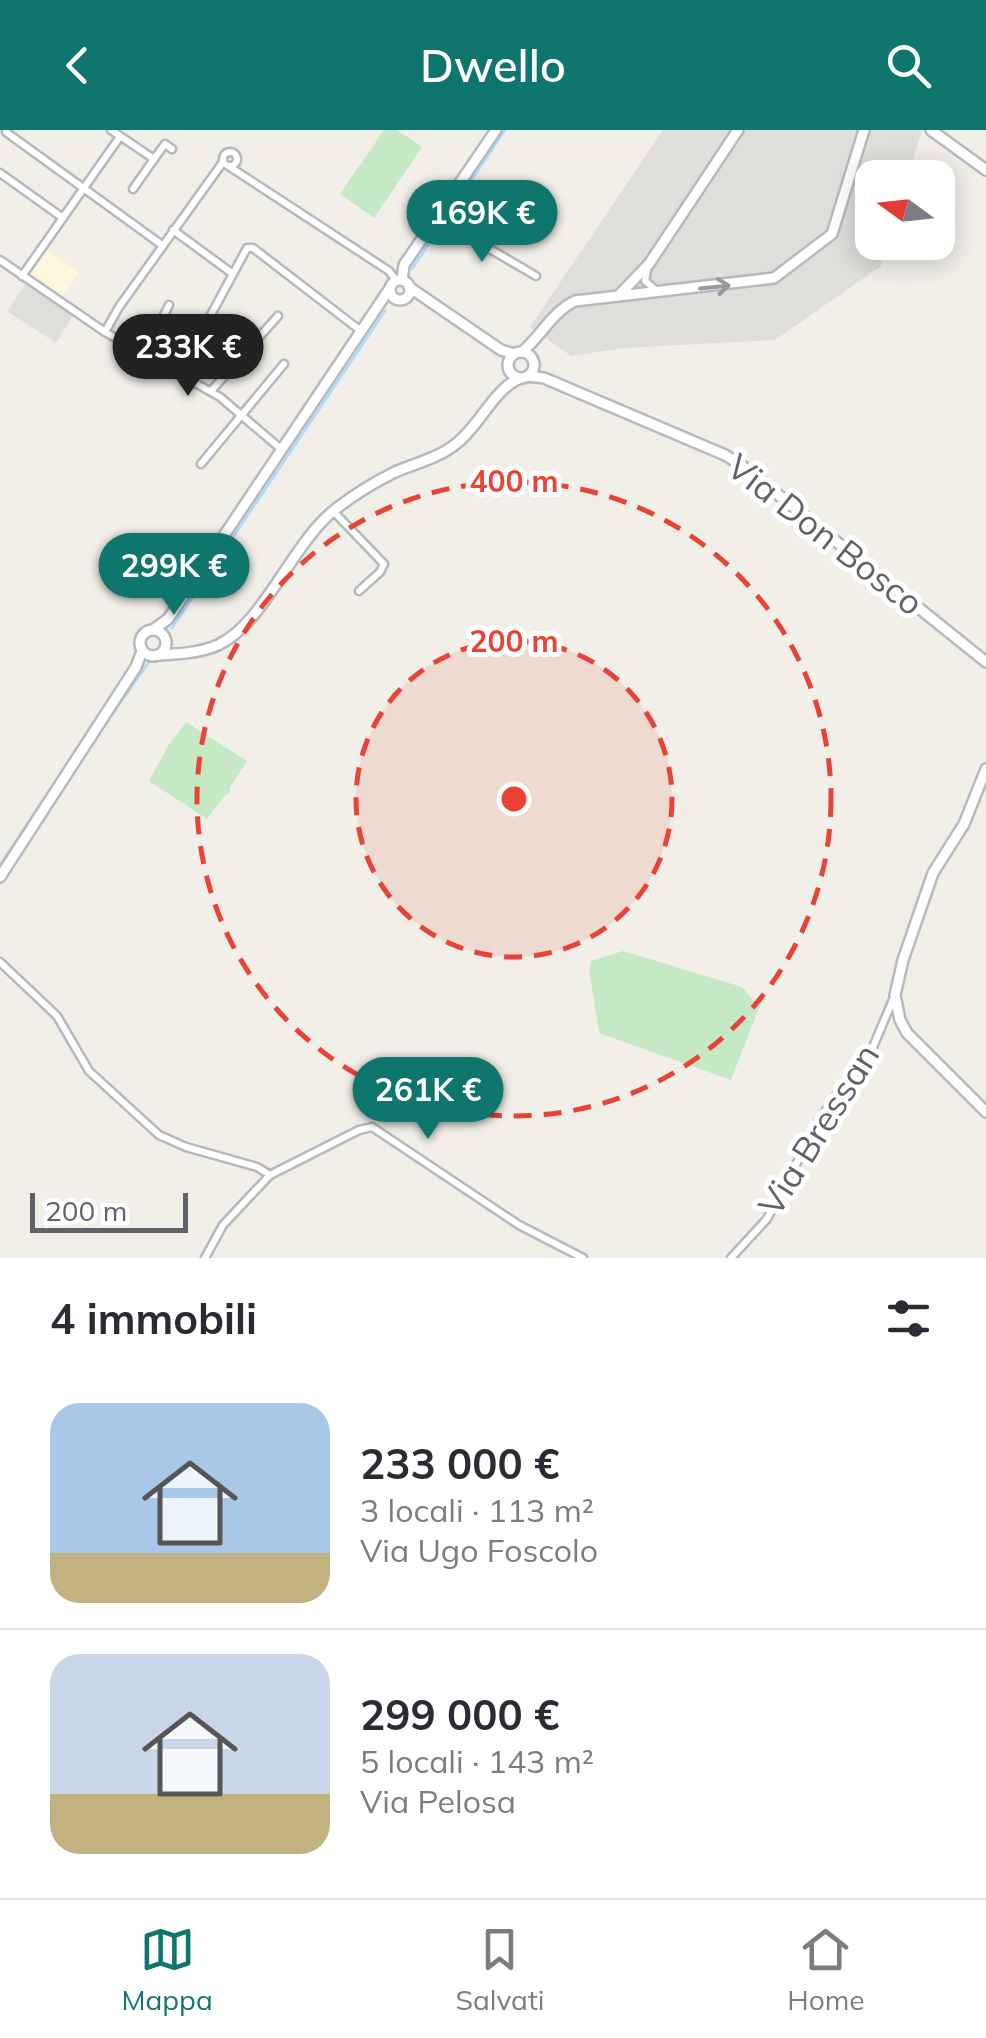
<!DOCTYPE html>
<html lang="it">
<meta charset="utf-8">
<style>
:root{--surface:#fff;--page:#f2f2f3;--text:#2b2b33;--muted:#7c7c81;--line:#e1e1e2;--accent:#0f766e}
body{margin:0;font-family:Mulish,sans-serif;background:var(--page);color:var(--text);height:100vh;display:flex;flex-direction:column;font-size:38px;white-space:nowrap}
*{box-sizing:border-box;margin:0}
p{font-size:32px;color:var(--muted)}
.icon{flex:none;width:55px;height:55px;fill:none;stroke:currentColor;stroke-width:2;stroke-linecap:round;stroke-linejoin:round}
.map{position:relative;height:1128px;overflow:hidden}
.details{display:flex;flex-direction:column;background:var(--surface);flex:1}
.details>*{flex:none}
.needle{width:65px;rotate:285deg}
.fabs{position:absolute;left:855px;top:30px;display:grid;gap:20px}
.fabs a{display:grid;place-items:center;width:100px;height:100px;border-radius:20px;background:var(--surface);box-shadow:0 5px 25px #0003;font-size:50px}
.scale{position:absolute;left:30px;bottom:25px;width:158px;box-sizing:border-box;padding-left:10px;border:5px solid #5f6368;border-top:0;font-size:28px;line-height:35px;white-space:nowrap;color:#5f6368;-webkit-text-stroke:8px #fff;paint-order:stroke}
.price{position:absolute;translate:-50% -85px;padding:0 22px;border-radius:35px;background:var(--accent);color:#fff;font-size:32px;line-height:65px;filter:drop-shadow(0 2px 5px #0008)}
.price::after{content:'';position:absolute;left:50%;top:60px;width:30px;height:22px;margin-left:-15px;background:inherit;clip-path:polygon(0 0,100% 0,50% 100%)}
.price.selected{background:#222;color:#fff}
ul{padding:0;list-style:none}
li{display:flex;align-items:center;gap:30px;height:250px;padding:0 50px}
li+li{border-top:2px solid var(--line)}
li span{display:grid;place-items:center;flex:none;width:280px;height:200px;border-radius:30px;color:#555}
li>.icon{margin-inline-start:auto}
span .icon{width:120px;height:120px;fill:#fffc;stroke-width:1}
li b{font-size:42px}
h2{display:flex;justify-content:space-between;align-items:center;height:120px;padding:0 50px;font-size:42px}
header{display:flex;justify-content:space-between;align-items:center;height:130px;padding:0 50px;background:var(--accent);color:#fff;font-size:45px;font-weight:600}
.menu{display:flex;justify-content:space-around;align-items:center;height:140px;border-top:2px solid var(--line);background:var(--surface);font-size:28px;color:var(--muted)}
.menu a{display:grid;justify-items:center;gap:5px}
.menu .selected{color:var(--accent)}
.map>svg:first-child{display:block}
.commercial{fill:#fef7e0}
.industrial{fill:#e0deda}
.green{fill:#c5e8c5}
.lines{fill:none;stroke-linecap:round;stroke-linejoin:round}
.stream{stroke:#aadaff;stroke-width:2.5}
.street-casing{stroke:#b5b8bc;stroke-width:11}
.secondary-casing{stroke:#b6babf;stroke-width:14}
.street{stroke:#fff;stroke-width:6}
.secondary{stroke:#fff;stroke-width:9}
.oneway{stroke:#979a9d}
.ring{fill:none;stroke:#ea4335;stroke-width:5;stroke-dasharray:18 12}
.labels{text-anchor:middle;stroke-width:10;stroke-linejoin:round;paint-order:stroke}
.street-label{font-size:35px;fill:#5f6368;stroke:#fff}
.centre{fill:#ea4335;stroke:#fff;stroke-width:5}
.ring-label{font-size:30px;text-anchor:middle;font-weight:bold;fill:#ea4335;stroke:#fff;stroke-width:10;stroke-linejoin:round;paint-order:stroke}
</style>
<header><svg class="icon" aria-label="back" viewBox="0 0 24 24"><path d="M15 5l-7 7 7 7"/></svg>Dwello<svg class="icon" aria-label="search" viewBox="0 0 24 24"><circle cx="10" cy="10" r="6"/><path d="M15 15l6 6"/></svg></header>
<div class="map">
<svg width="986" height="1128" viewBox="0 0 986 1128">
<rect width="100%" height="100%" fill="#f1efe8"/>
<!-- commercial -->
<polygon class="commercial" points="46,119 79,142 62,169 26,148"/>
<!-- industrial -->
<g class="industrial">
<polygon points="663,0 922,0 908,47 872,48 872,112 889,113 881,136 775,210 624,218 571,226 530,197"/>
<polygon points="29,150 75,182 56,213 7,181"/>
</g>
<!-- green -->
<g class="green">
<polygon points="384,0 397,0 422,17 374,88 340,64"/>
<polygon points="186,592 247,631 230,657 230,663 226,664 207,689 149,651 168,616"/>
<polygon points="623,821 742,857 759,877 731,950 599,903 589,839 591,831"/>
</g>
<g class="lines">
<!-- stream -->
<g class="stream">
<polyline points="412,139 505,0"/>
<polyline points="172,498 385,181"/>
<polyline points="104,596 149,532"/>
<polyline points="0,735 91,598"/>
</g>
<!-- street casing -->
<g class="street-casing">
<g id="street">
<polyline points="111,0 154,29 165,14 172,19"/>
<polyline points="6,2 162,115"/>
<circle cx="230" cy="29" r="7"/>
<polyline points="230,37 389,141 396,150"/>
<polyline points="0,43 63,88"/>
<polyline points="133,59 154,29"/>
<polyline points="437,88 536,146"/>
<polyline points="449,95 469,63 477,58 542,96"/>
<polyline points="173,100 233,144"/>
<polyline points="0,130 105,202 220,267 281,319"/>
<polyline points="647,140 645,151 657,161"/>
<polyline points="22,146 119,8"/>
<polyline points="105,202 119,177 223,32"/>
<polyline points="144,225 169,175"/>
<polyline points="179,244 247,118 253,118 361,201"/>
<polyline points="211,261 278,186"/>
<polyline points="201,334 284,234"/>
<polyline points="334,382 384,434 380,442 359,461"/>
<polyline points="0,832 57,886 89,941 159,1005 186,1017 257,1037 270,1045"/>
<polyline points="205,1128 223,1095 270,1045 359,1000 372,997 519,1095 583,1128"/>
<polyline points="731,1128 767,1089 820,989 841,958 867,931 895,865"/>
</g>
</g>
<!-- secondary casing -->
<g class="secondary-casing">
<g id="secondary">
<polyline points="931,0 986,40"/>
<circle cx="400" cy="160" r="10"/>
<polyline points="402,150 404,135 496,0"/>
<polyline points="409,157 501,220 514,224"/>
<polyline points="620,164 649,134 738,0"/>
<circle cx="521" cy="235" r="13"/>
<path d="M522,222C542,205 552,182 575,171L774,148L832,104L864,0"/>
<polyline points="528,246 544,248 725,325 741,335 986,532"/>
<circle cx="153" cy="513" r="13"/>
<polyline points="153,500 168,489 390,158"/>
<path d="M158,525C178,524 200,523 218,515C265,493 292,412 337,378C355,364 375,352 395,342C416,333 439,328 457,313C480,295 494,259 520,248"/>
<polyline points="986,639 964,694 933,743 903,830 895,865 900,890 907,903 986,982"/>
<polyline points="0,747 136,537 142,521"/>
</g>
</g>
<!-- street -->
<use href="#street" class="street"/>
<!-- secondary -->
<use href="#secondary" class="secondary"/>
</g>
<!-- one-way arrows -->
<defs><path id="oneway-shaft" d="M-6 0H5M1.5-3L5.5 0L1.5 3" fill="none" stroke-width="1.6" stroke-linecap="round" stroke-linejoin="round" transform="scale(2.5)"/></defs>
<use class="oneway" href="#oneway-shaft" transform="translate(715 157) rotate(-6)"/>
<!-- distance rings -->
<circle cx="514" cy="669" r="158" fill="#ea4335" fill-opacity=".12"/>
<g class="ring">
<circle cx="514" cy="669" r="158"/>
<circle cx="514" cy="669" r="317"/>
</g>
<g class="labels">
<!-- street labels -->
<g class="street-label">
<text transform="translate(825 405) rotate(38)" y="12">Via Don Bosco</text>
<text transform="translate(819 1000) rotate(-58)" y="12">Via Bressan</text>
</g>
</g>
<circle cx="514" cy="669" r="15" class="centre"/>
<g class="ring-label">
<text x="514" y="362">400 m</text>
<text x="514" y="522">200 m</text>
</g>
</svg>
<div class="fabs">
<a><svg class="needle" viewBox="-14 -14 28 28"><path d="M0-13l5 13h-10z" fill="#e53935"/><path d="M0 13l5-13h-10z" fill="#7c7c81"/></svg></a>
</div>
<div class="scale">200 m</div>
<b class="price" style="left:482px;top:135px">169K €</b>
<b class="price selected" style="left:188px;top:269px">233K €</b>
<b class="price" style="left:174px;top:488px">299K €</b>
<b class="price" style="left:428px;top:1012px">261K €</b>
</div>
<section class="details">
<h2>4 immobili<svg class="icon" aria-label="filters" viewBox="0 0 24 24"><path d="M4 7h16M4 17h16"/><circle cx="9" cy="7" r="2"/><circle cx="15" cy="17" r="2"/></svg></h2>
<ul>
<li><span style="background:linear-gradient(#a9c7e8 75%,#c2b280 0)"><svg class="icon" aria-label="home" viewBox="0 0 24 24"><path d="M3 11l9-7 9 7M6 9v11h12V9"/></svg></span><div><b>233 000 €</b><p>3 locali · 113 m²</p><p>Via Ugo Foscolo</p></div></li>
<li><span style="background:linear-gradient(#c9d6e8 70%,#c2b280 0)"><svg class="icon" aria-label="home" viewBox="0 0 24 24"><path d="M3 11l9-7 9 7M6 9v11h12V9"/></svg></span><div><b>299 000 €</b><p>5 locali · 143 m²</p><p>Via Pelosa</p></div></li>
</ul>
</section>
<nav class="menu">
<a class="selected"><svg class="icon" aria-label="map" viewBox="0 0 24 24"><path d="M3 6l6-2 6 2 6-2v14l-6 2-6-2-6 2zM9 4v14M15 6v14"/></svg>Mappa</a>
<a><svg class="icon" aria-label="saved" viewBox="0 0 24 24"><path d="M7 4h10v16l-5-4-5 4z"/></svg>Salvati</a>
<a><svg class="icon" aria-label="home" viewBox="0 0 24 24"><path d="M3 11l9-7 9 7M6 9v11h12V9"/></svg>Home</a>
</nav>
